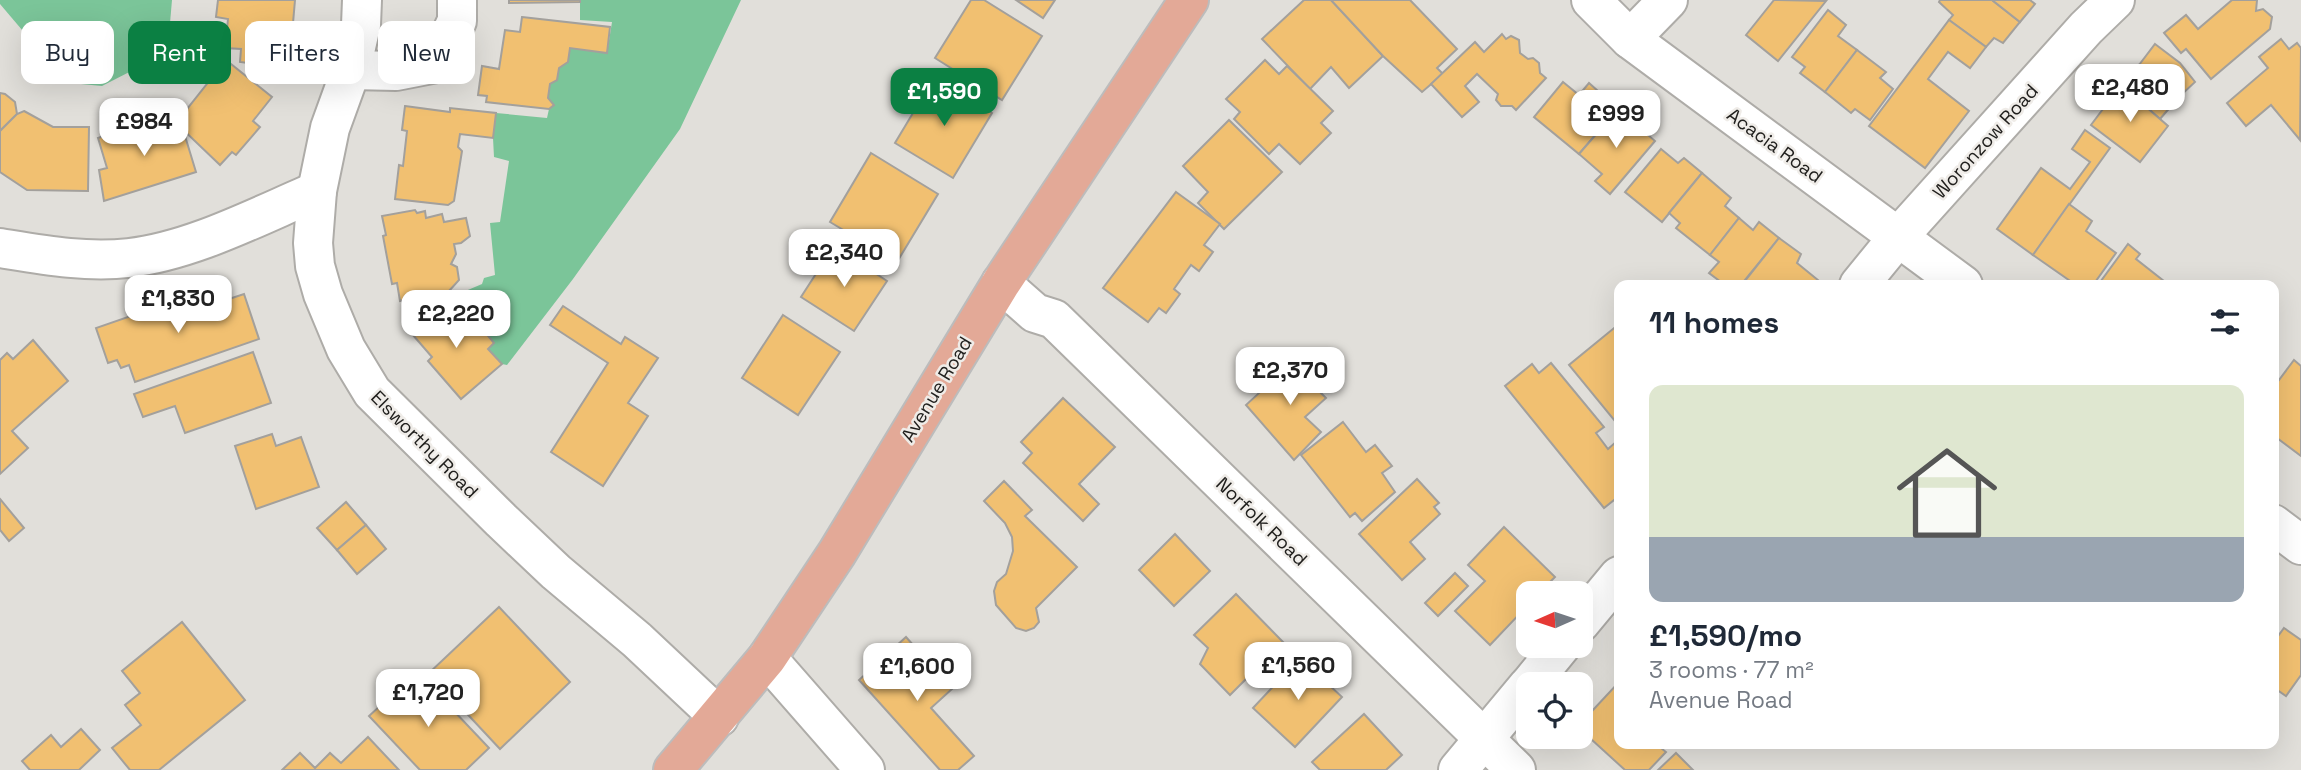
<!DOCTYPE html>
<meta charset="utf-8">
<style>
:root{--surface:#fff;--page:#f2f2f3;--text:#1f2937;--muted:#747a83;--accent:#0b8043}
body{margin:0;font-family:"Space Grotesk",sans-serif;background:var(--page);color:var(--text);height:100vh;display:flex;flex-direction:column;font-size:26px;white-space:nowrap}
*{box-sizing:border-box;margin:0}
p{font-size:23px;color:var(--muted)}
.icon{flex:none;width:38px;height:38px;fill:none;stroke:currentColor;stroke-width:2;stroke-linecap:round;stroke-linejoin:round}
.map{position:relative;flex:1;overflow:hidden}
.sheet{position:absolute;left:1614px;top:280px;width:665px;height:469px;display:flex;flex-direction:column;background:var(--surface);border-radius:14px;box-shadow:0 7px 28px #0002}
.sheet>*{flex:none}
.banner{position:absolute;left:21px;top:21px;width:665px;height:63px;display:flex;gap:14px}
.needle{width:46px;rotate:267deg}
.buttons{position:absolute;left:1516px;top:581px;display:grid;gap:14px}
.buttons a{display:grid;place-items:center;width:77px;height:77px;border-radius:14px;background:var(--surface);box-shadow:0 7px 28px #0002;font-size:35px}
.price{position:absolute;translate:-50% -60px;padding:0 16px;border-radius:14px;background:#fff;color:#222;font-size:23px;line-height:46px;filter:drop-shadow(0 2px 4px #0008)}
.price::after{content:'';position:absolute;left:50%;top:42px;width:21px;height:16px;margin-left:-10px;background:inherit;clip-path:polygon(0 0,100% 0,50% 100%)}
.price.selected{background:var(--accent);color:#fff}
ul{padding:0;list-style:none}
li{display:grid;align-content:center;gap:14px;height:371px;padding:0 35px}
li span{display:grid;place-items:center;height:217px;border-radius:14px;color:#555}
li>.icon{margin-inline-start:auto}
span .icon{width:126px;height:126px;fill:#fffc;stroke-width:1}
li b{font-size:30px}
h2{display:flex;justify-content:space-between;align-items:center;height:84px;padding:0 35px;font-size:30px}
.pill{padding:0 24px;border-radius:14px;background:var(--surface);box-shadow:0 7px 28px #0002;font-size:24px;line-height:63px}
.pill.selected{background:var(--accent);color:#fff}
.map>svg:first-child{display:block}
.green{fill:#7bc599}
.building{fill:#f1c071;stroke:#a3a09c;stroke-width:2}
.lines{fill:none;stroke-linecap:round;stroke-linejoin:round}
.minor-casing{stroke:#aeaca8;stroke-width:42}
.major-casing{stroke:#bcbcbc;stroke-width:42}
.minor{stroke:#fff;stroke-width:38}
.major{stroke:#e3a997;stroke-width:38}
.labels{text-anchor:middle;stroke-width:5;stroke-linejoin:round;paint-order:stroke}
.street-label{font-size:19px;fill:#21201e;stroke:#efece8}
</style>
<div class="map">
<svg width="2301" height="770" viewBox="0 0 2301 770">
<rect width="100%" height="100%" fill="#e1dfda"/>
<!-- green -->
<g class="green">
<polygon points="0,0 172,0 170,23 158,47 145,64 102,86 81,84 62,77 0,4"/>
<polygon points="580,0 741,0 680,129 573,279 507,365 502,364 488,349 494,343 476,322 469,328 452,309 449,298 482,284 484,278 495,275 490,223 500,222 509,161 494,157 493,138 496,113 547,118 549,109 554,105 548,98 550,84 557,80 559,68 570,48 607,53 612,22 580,20"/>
</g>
<!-- building -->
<g class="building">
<polygon points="218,0 295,0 291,46 285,45 281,78 253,76 255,64 240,62 241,49 225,48 228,19 216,17"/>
<polygon points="509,0 580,0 580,2 509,3"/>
<polygon points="971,0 984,0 1042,36 1002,100 935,58"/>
<polygon points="1016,0 1055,0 1043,18"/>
<polygon points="1304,0 1331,0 1383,56 1349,88 1331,67 1310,89 1262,39"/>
<polygon points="1331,0 1410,0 1457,49 1437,68 1443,74 1422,92 1383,56"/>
<polygon points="1774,0 1826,1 1778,61 1746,35"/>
<polygon points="1940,0 1992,0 2020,22 2003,43 1994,38 1986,47 1949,20 1953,15 1939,2"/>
<polygon points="1992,0 2030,0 2035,4 2020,22"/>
<polygon points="2232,0 2257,0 2256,11 2263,9 2272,17 2270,29 2211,79 2186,49 2181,53 2164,33 2186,15 2198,29"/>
<polygon points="1828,10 1846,25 1838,36 1857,50 1825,92 1800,73 1805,67 1792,57"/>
<polygon points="522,17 610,27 607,53 570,48 568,62 559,68 557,80 550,84 548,98 554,105 549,109 486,102 487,96 478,95 482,66 499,69 505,30 520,32"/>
<polygon points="1949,20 1986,47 1970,68 1948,52 1928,79 1969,111 1925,168 1869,126"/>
<polygon points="1502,34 1506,39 1511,36 1519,40 1520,53 1528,59 1533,58 1539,63 1540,73 1546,78 1516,110 1512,106 1501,106 1496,100 1498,94 1477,74 1465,86 1479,102 1462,117 1431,84 1475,42 1484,52"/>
<polygon points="2281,39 2289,49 2297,43 2301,48 2300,140 2271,105 2246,126 2227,103 2268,68 2259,57"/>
<polygon points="2155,44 2180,63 2195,82 2178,98 2139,65"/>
<polygon points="1857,50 1886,72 1880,78 1893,89 1870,120 1855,109 1851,113 1825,92"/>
<polygon points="226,60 272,97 253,121 260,127 236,155 232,152 220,165 176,123"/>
<polygon points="1265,60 1279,74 1287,66 1333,111 1321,123 1331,133 1300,164 1279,144 1269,154 1234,119 1240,112 1226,99"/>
<polygon points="2139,65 2178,98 2160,119 2121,85"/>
<polygon points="934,78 992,113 953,178 895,143"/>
<polygon points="1563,82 1579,95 1589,83 1618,109 1579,154 1534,117"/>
<polygon points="2121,85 2168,126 2140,162 2091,125"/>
<polygon points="0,93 5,94 15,102 17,114 0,131"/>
<polygon points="405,106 450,112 450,108 496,113 493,138 460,134 458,147 462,151 454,201 448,205 395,199 399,165 403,166 407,131 402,130"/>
<polygon points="1618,109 1655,141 1610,194 1595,181 1602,174 1579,154"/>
<polygon points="24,111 53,127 89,127 88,191 27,190 0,172 0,131 17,114"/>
<polygon points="171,115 178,138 185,136 196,172 104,201 99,170 107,168 98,138"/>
<polygon points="1229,120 1282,172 1224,229 1198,203 1208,192 1183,166"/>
<polygon points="2085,130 2110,148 2033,255 1997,229 2041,168 2070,189 2090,162 2072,149"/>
<polygon points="1661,149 1678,163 1684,158 1702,173 1662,222 1625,192"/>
<polygon points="871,153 938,194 897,262 830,222"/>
<polygon points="1702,173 1731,198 1725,206 1739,218 1710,255 1676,228 1680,223 1669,213"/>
<polygon points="1176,192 1220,224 1204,245 1213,252 1199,271 1191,265 1174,289 1180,294 1166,313 1159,308 1148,322 1103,288"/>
<polygon points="2069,204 2092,221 2086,231 2116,253 2093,285 2076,285 2033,255"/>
<polygon points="415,210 417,213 425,211 426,218 442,214 444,222 466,218 470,236 461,243 454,244 456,254 451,264 457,267 459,280 449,291 400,301 397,283 392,284 383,236 386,235 382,216"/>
<polygon points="1739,218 1753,230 1759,222 1779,238 1741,285 1725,285 1709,273 1719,262 1710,255"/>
<polygon points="1779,238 1801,254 1797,263 1824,285 1750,285 1745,281"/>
<polygon points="2128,244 2140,254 2136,259 2169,285 2098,285"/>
<polygon points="834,246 887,281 854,331 801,297"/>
<polygon points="222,290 226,300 244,294 259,339 135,382 129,365 121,368 117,360 108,363 96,328 148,310 149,315"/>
<polygon points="563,306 621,344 625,337 658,358 628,403 648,416 603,486 551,452 608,363 550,325"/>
<polygon points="426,309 438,322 452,309 469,328 476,321 494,343 488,349 502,364 461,399 428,361 432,357 406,327"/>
<polygon points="783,315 840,352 798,415 742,378"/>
<polygon points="1619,324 1619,426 1569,365"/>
<polygon points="33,340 68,381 12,431 28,448 0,474 0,360 7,353 13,359"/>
<polygon points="253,352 271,403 185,433 175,406 143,417 134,394"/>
<polygon points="1298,357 1324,385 1318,390 1326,398 1305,417 1321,432 1294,460 1246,405"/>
<polygon points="2294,360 2301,366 2301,456 2273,435 2273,388"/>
<polygon points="1551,363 1604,427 1596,433 1608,449 1617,441 1619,443 1619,496 1604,508 1505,386 1532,364 1539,373"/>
<polygon points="1063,398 1115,447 1079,484 1099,504 1083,521 1023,463 1032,453 1021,442"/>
<polygon points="1343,422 1366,452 1375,445 1392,466 1382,473 1395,492 1362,521 1355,513 1350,517 1301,455"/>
<polygon points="272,434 276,446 301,437 319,487 256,509 235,446"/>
<polygon points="1417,479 1439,503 1434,507 1440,514 1410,542 1425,559 1402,580 1359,534"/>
<polygon points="1004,481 1032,510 1025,516 1077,567 1036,608 1039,622 1034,628 1026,631 1016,628 996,605 994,591 997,582 1006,574 1013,551 1012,537 1005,523 984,501"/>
<polygon points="0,499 24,528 9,541 0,530"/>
<polygon points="346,502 366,525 337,550 317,528"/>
<polygon points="366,525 386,549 357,574 337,550"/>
<polygon points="1504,527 1555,577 1539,593 1528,593 1528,605 1490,645 1455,611 1485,581 1468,565"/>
<polygon points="1175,534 1210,571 1174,606 1139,570"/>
<polygon points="1455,573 1468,586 1438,616 1425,603"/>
<polygon points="1236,594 1283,642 1230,695 1200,664 1208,648 1194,635"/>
<polygon points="499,607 570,682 500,749 429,673"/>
<polygon points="182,622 245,700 159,770 130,770 112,748 141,725 125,705 140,693 122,671"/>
<polygon points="2284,628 2301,640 2301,675 2286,696 2273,687 2273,643"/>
<polygon points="906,637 952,689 931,708 974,756 958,770 940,770 859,680"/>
<polygon points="1300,658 1342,697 1295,747 1253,708"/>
<polygon points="417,672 489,748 466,770 420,770 369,716"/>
<polygon points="1619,682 1619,744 1656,744 1666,752 1649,770 1625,770 1580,729 1580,724"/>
<polygon points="1364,714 1402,755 1386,770 1320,770 1312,762"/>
<polygon points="81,729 100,750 79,770 30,770 22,761 51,735 61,747"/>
<polygon points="368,737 399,770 282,770 300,753 315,768 330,753 341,763"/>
<polygon points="1676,753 1693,770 1658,770"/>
</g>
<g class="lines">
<!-- minor casing -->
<g class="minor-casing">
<g id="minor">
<polyline points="362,0 361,25 351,70 330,128 317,191 313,243 315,266 323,294 346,349 372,392 501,520 556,572 637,640 719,717"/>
<polyline points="1591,0 1630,39 1963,285"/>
<polyline points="1630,39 1668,0"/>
<polyline points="351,70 396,71 437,63 457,21 457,0"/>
<path d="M0,248C43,255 86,263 129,258C192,251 258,216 317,191"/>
<polyline points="1001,283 1035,313 1054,319 1516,770"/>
<polyline points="1859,285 1899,236 2086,28 2115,0"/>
<polyline points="2273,524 2301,545"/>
<polyline points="1580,623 1619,576"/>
<polyline points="767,658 865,770"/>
<polyline points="1530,684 1561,646"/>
<polyline points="1458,770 1528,686"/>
</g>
</g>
<!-- major casing -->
<g class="major-casing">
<polyline id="major" points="673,770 767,658 837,553 1001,283 1189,0"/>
</g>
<!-- minor -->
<use href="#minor" class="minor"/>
<!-- major -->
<use href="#major" class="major"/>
</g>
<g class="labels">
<!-- street labels -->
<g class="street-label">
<text transform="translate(1985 141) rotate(-48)" y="7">Woronzow Road</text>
<text transform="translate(1775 145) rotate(36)" y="7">Acacia Road</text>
<text transform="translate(936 389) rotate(-59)" y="7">Avenue Road</text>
<text transform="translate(425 444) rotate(45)" y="7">Elsworthy Road</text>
<text transform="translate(1262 521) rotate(44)" y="7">Norfolk Road</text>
</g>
</g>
</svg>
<div class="buttons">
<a><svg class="needle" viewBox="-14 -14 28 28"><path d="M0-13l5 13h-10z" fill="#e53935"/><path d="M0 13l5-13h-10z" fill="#747a83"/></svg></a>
<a><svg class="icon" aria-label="locate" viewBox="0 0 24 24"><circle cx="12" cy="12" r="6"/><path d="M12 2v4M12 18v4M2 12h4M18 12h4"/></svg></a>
</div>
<b class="price" style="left:2130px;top:124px">£2,480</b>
<b class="price selected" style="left:944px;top:128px">£1,590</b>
<b class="price" style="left:1616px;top:150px">£999</b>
<b class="price" style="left:144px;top:158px">£984</b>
<b class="price" style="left:844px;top:289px">£2,340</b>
<b class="price" style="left:178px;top:335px">£1,830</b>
<b class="price" style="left:456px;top:350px">£2,220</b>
<b class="price" style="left:1290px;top:407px">£2,370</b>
<b class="price" style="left:1298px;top:702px">£1,560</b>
<b class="price" style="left:917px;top:703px">£1,600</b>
<b class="price" style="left:428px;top:729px">£1,720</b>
<div class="banner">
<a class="pill">Buy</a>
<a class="pill selected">Rent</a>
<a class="pill">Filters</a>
<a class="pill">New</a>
</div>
<section class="sheet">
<h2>11 homes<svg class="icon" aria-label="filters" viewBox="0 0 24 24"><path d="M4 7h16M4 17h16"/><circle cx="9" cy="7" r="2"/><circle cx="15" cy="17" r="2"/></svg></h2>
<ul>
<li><span style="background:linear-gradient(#dfe7d0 70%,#9aa5b1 0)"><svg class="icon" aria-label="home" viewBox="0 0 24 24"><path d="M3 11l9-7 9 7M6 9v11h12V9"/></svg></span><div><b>£1,590/mo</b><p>3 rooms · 77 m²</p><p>Avenue Road</p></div></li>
</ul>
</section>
</div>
